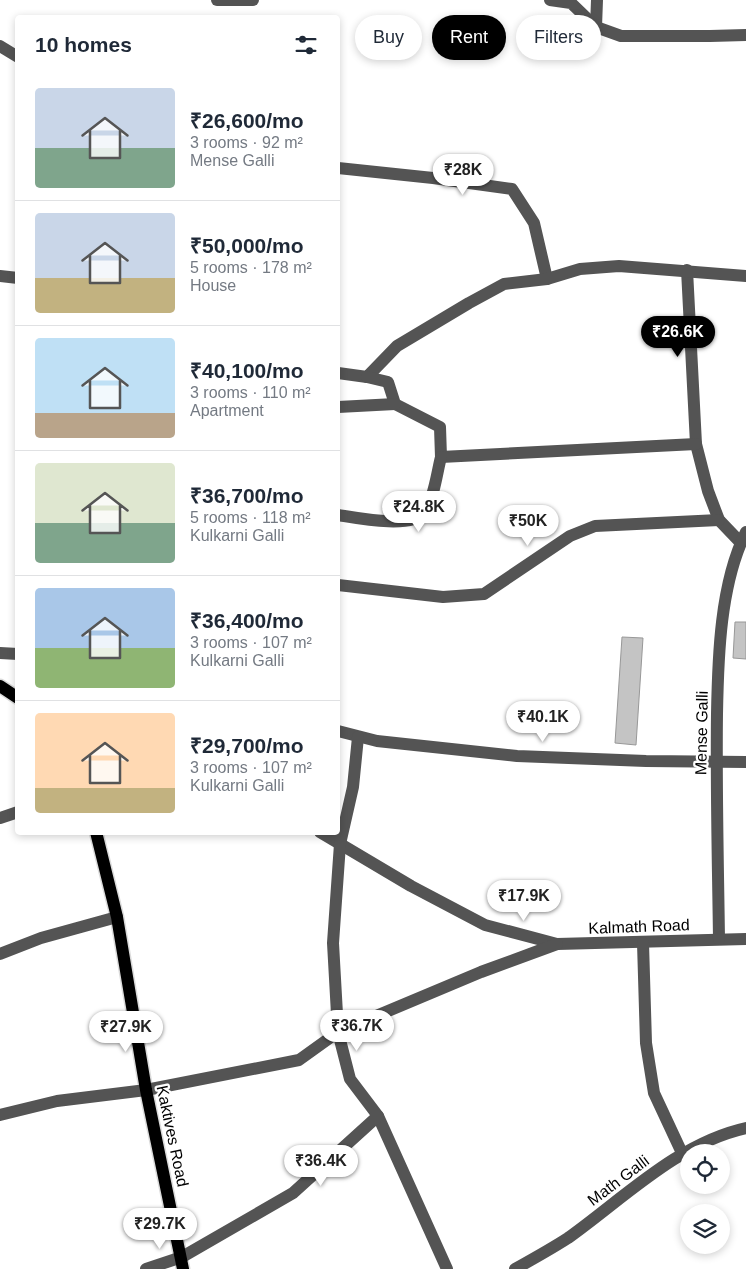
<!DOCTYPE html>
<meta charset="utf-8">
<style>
:root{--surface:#fff;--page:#f6f6f7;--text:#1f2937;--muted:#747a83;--line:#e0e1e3;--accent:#000}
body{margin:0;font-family:Arial,sans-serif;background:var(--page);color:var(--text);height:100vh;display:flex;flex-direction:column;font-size:19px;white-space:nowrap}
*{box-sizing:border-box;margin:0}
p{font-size:16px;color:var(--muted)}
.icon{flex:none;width:28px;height:28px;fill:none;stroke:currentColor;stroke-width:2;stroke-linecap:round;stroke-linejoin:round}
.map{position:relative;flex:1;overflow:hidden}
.details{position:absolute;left:15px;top:15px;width:325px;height:820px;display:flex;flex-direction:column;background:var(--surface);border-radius:5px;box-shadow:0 2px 8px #0003}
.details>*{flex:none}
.banner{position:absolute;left:355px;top:15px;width:315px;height:45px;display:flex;gap:10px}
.tools{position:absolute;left:680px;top:1144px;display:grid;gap:10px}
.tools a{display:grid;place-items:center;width:50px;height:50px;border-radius:50%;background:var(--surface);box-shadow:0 2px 8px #0003;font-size:25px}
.price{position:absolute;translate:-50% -42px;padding:0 11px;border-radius:18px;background:#fff;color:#222;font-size:16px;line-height:32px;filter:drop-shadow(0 1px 2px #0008)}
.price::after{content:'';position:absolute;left:50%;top:30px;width:15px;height:11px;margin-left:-8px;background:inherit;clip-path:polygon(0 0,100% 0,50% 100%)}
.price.on{background:var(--accent);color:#fff}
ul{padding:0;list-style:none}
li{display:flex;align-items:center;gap:15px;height:125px;padding:0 20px}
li+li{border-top:1px solid var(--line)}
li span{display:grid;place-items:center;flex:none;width:140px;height:100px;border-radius:5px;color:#555}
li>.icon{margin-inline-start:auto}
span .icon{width:60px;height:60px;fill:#fffc;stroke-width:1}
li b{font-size:21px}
h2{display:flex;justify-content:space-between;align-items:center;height:60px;padding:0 20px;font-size:21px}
.pill{padding:0 18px;border-radius:22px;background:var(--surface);box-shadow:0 2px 8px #0003;font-size:18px;line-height:45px}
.pill.on{background:var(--accent);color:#fff}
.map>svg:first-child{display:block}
.building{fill:#c4c4c4;stroke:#989898}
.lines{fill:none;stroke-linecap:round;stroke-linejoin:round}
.major-casing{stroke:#dbdbdb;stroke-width:15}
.minor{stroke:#545454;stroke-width:12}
.major{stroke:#000;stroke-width:12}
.labels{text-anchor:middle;stroke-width:4.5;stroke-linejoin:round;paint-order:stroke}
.street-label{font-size:16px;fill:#000;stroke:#fff}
</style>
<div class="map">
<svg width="746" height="1269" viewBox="0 0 746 1269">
<rect width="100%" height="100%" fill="#fff"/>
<!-- building -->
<g class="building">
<polygon points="735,622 746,622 746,659 733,658"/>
<polygon points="622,637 643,638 636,745 615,743"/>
</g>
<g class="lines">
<!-- major casing -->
<g class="major-casing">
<g id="major">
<polyline points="0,686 18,698"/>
<polyline points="96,832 117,917 146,1090 183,1269"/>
</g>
</g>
<!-- minor -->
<g class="minor">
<polyline points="217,0 253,0"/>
<polyline points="550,0 571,3 596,27 621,36 710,36 746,35"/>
<polyline points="596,27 597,0"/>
<polyline points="0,46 18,57"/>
<polyline points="338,168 433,178 512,189 534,223 547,279"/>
<polyline points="687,270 696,444 708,491 719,520 741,543"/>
<polyline points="0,276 18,278"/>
<polyline points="338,373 367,377 397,346 469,303 504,284 547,279 580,269 619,266 746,276"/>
<polyline points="367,377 388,382 395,404 440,427 441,457 696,444"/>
<polyline points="338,407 395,404"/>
<path d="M338,515C357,518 411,529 424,513C434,500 437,472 441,457"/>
<polyline points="338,585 443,597 484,594 570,536 595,526 719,520"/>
<polyline points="0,653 18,654"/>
<polyline points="338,731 377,741 517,756 646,761 746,762"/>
<polyline points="0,818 18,812"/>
<polyline points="320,832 411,886 485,925 557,944 746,939"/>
<path d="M719,939C718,864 716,789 717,714C718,657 720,584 746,532"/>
<polyline points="643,943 646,1043 654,1093 682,1153"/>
<polyline points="0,954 41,938 117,917"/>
<polyline points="0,1115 57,1101 146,1090 299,1060 338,1032 481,972 557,944"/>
<polyline points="378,1116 447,1269"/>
<polyline points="146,1269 182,1257 293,1193 378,1116 350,1079 338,1032 333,943 340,844 353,787 358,737"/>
<path d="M515,1269C533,1259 551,1249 568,1238C624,1198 678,1143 746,1128"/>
</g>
<!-- major -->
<use href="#major" class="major"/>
</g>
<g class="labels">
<!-- street labels -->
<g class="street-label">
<text transform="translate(701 733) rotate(-89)" y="6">Mense Galli</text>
<text transform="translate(639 926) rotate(-2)" y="6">Kalmath Road</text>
<text transform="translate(173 1136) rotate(78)" y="6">Kaktives Road</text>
<text transform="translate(618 1180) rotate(-37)" y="6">Math Galli</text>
</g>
</g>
</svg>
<div class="tools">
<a><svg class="icon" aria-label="locate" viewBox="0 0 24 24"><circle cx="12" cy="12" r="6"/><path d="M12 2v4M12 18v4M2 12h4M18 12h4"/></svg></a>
<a><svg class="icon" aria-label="layers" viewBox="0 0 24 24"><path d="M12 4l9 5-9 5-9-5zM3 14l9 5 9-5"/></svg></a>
</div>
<b class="price" style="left:463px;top:196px">₹28K</b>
<b class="price on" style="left:678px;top:358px">₹26.6K</b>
<b class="price" style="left:419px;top:533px">₹24.8K</b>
<b class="price" style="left:528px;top:547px">₹50K</b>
<b class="price" style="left:543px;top:743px">₹40.1K</b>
<b class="price" style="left:524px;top:922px">₹17.9K</b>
<b class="price" style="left:357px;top:1052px">₹36.7K</b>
<b class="price" style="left:126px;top:1053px">₹27.9K</b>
<b class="price" style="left:321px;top:1187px">₹36.4K</b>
<b class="price" style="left:160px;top:1250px">₹29.7K</b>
<div class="banner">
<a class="pill">Buy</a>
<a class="pill on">Rent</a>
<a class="pill">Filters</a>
</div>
<section class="details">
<h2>10 homes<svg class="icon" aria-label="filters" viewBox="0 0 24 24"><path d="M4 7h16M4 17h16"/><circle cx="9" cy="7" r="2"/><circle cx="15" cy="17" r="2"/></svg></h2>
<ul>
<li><span style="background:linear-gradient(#c9d6e8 60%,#7fa58c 0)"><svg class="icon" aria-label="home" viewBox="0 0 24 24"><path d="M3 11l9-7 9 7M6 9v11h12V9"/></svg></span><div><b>₹26,600/mo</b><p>3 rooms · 92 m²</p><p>Mense Galli</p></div></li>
<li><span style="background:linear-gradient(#c9d6e8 65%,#c2b280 0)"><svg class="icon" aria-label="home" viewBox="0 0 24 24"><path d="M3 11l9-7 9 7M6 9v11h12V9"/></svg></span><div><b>₹50,000/mo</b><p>5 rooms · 178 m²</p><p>House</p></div></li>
<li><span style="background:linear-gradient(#bfe0f5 75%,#b9a48a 0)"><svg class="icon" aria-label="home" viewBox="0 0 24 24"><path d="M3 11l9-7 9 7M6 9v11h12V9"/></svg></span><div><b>₹40,100/mo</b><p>3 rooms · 110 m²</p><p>Apartment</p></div></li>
<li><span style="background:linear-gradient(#dfe7d0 60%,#7fa58c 0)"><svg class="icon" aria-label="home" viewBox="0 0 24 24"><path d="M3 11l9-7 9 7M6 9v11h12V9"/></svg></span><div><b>₹36,700/mo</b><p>5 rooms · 118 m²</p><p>Kulkarni Galli</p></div></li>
<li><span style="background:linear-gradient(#a9c7e8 60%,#8fb573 0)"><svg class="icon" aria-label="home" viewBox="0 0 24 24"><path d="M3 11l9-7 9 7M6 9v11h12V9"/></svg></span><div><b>₹36,400/mo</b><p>3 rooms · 107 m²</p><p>Kulkarni Galli</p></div></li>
<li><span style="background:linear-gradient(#ffd9b3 75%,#c2b280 0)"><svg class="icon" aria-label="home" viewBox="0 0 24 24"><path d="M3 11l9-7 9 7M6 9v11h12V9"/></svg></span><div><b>₹29,700/mo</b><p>3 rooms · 107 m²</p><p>Kulkarni Galli</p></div></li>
</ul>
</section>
</div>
